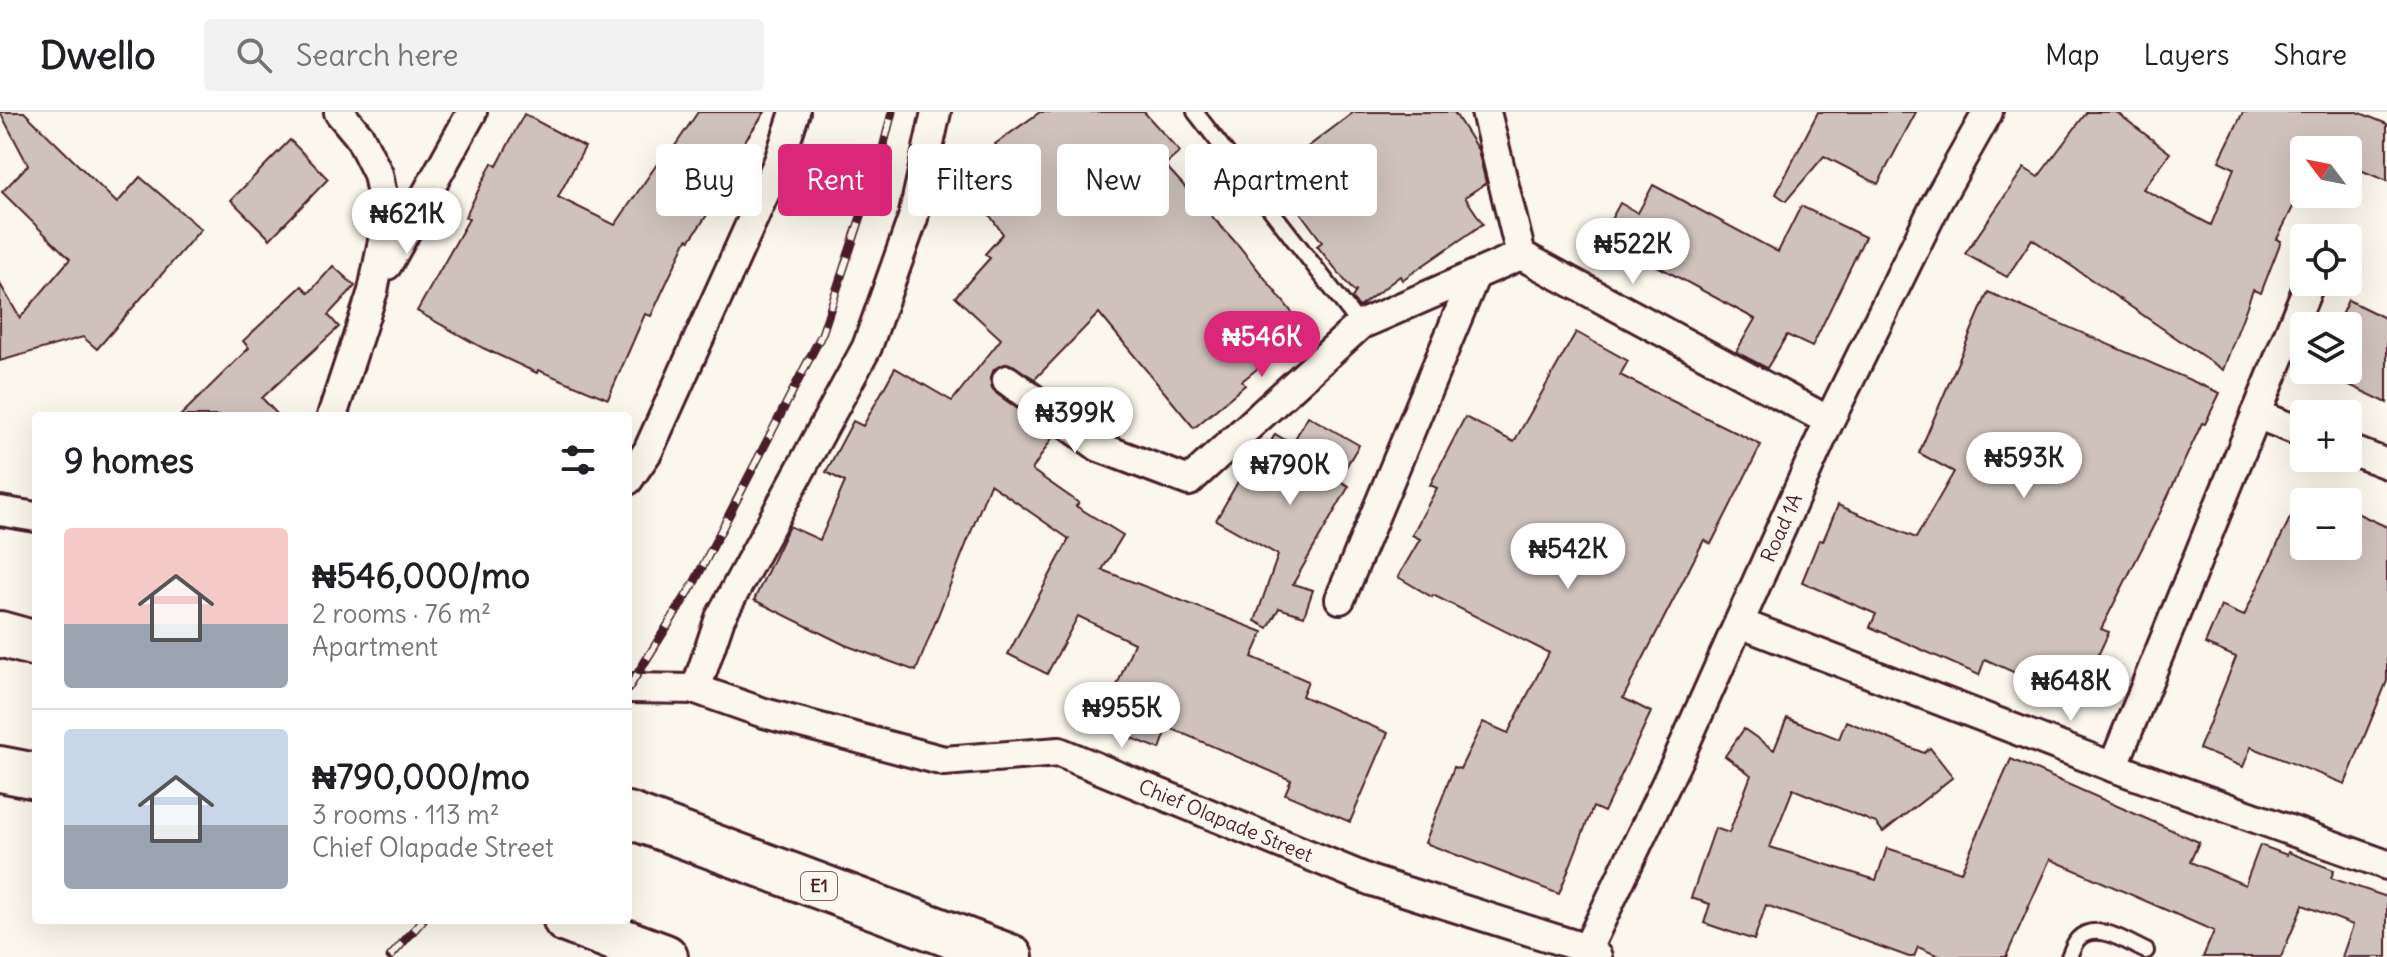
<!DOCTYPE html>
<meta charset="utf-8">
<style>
:root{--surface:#fff;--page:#f2f2f2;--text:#202124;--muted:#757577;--line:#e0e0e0;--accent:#db2777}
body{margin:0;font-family:Delius,sans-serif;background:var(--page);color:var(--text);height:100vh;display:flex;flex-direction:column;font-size:30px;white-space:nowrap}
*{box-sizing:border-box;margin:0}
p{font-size:26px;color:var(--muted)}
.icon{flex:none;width:44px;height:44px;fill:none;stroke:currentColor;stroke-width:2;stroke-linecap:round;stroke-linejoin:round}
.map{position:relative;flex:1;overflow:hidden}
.panel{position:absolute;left:32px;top:300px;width:600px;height:512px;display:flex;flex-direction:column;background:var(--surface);border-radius:8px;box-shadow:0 8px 32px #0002}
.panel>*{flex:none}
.banner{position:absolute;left:656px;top:32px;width:760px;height:72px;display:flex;gap:16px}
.needle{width:52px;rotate:302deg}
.fabs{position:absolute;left:2290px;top:24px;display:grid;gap:16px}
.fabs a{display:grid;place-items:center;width:72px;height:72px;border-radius:8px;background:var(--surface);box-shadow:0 8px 32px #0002;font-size:40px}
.price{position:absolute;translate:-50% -68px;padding:0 18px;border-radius:28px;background:#fff;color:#222;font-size:26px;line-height:52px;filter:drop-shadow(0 2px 4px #0008)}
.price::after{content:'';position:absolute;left:50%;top:48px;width:24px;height:18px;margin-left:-12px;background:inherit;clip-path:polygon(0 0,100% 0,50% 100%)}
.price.on{background:var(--accent);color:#fff}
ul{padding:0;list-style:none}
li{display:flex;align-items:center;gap:24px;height:200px;padding:0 32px}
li+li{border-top:2px solid var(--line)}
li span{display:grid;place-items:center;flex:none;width:224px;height:160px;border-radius:8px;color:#555}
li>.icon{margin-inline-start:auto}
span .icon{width:96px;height:96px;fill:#fffc;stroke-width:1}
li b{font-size:34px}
h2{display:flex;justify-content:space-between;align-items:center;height:96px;padding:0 32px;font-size:34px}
.tag{padding:0 28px;border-radius:8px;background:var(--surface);box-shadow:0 8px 32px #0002;font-size:28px;line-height:72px}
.tag.on{background:var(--accent);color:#fff}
header{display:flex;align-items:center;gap:48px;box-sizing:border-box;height:112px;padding:0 40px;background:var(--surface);border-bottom:2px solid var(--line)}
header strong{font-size:38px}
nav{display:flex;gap:44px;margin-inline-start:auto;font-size:28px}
.search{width:560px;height:72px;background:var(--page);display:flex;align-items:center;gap:20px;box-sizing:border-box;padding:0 28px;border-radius:8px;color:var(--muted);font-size:30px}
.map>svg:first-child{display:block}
.building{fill:#cfc2bc;stroke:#4a1f2b;stroke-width:2}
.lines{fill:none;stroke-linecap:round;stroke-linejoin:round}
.lane-casing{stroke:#4a1f2b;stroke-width:20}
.street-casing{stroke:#4a1f2b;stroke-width:34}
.highway-casing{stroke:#4a1f2b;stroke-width:50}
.lane{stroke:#fbf7ec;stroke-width:14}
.street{stroke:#fbf7ec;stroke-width:28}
.highway{stroke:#fbf7ec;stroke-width:44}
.rail-casing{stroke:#4a1f2b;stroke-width:9}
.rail{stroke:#fbf7ec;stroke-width:6;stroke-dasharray:18;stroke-linecap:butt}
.labels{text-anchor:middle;stroke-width:6;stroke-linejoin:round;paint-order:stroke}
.shield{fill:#fbf7ec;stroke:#7f6065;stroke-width:2}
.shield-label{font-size:18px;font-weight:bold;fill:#4a1f2b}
.street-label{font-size:20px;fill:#4a1f2b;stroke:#fbf7ec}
</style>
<header>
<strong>Dwello</strong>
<div class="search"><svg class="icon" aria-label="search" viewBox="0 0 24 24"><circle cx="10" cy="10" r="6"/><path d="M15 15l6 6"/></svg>Search here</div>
<nav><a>Map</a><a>Layers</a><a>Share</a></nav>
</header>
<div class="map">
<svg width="2387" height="845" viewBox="0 0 2387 845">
<rect width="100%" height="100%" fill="#fbf7ec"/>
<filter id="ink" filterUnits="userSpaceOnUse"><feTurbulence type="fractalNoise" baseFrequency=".0125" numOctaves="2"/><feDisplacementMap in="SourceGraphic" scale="16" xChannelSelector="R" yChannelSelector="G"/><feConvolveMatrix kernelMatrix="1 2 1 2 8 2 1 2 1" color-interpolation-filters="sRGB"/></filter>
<g filter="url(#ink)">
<!-- building -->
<g class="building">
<polygon points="0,0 24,0 117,91 140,65 201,117 97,237 83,225 0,249 0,172 20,206 70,147 2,80 28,53"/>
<polygon points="698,0 765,0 715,72 724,78 690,128 687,127 651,204 645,202 608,287 538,258 537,261 483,236 417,199 469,107 465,105 492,51 497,54 524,2 585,35 558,85 615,113 666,39 670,41"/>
<polygon points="1040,0 1144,0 1180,40 1165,53 1239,134 1306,218 1242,269 1245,273 1194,316 1099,201 1035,267 1008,251 994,257 990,267 992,276 997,282 1054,323 1032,358 1079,391 1076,394 1123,423 1102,458 1263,520 1252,545 1308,569 1302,584 1388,621 1350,710 1285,682 1291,668 1168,615 1160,637 1094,612 1104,584 1112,586 1134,531 1078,504 1047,562 1008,542 1069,427 990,372 916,559 845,533 754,488 789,414 820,428 845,370 826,360 853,309 863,314 895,256 952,289 1001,227 955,185 990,146 985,142 1003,122 976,84 1013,57 995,32"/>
<polygon points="1354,0 1454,0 1478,38 1486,71 1465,85 1483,112 1402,168 1400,164 1359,195 1352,186 1357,178 1354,180 1317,134 1322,130 1272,62"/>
<polygon points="1818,0 1916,0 1878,72 1824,44 1786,89 1776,82"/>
<polygon points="2087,0 2116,0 2170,41 2143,77 2211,113 2234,56 2219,49 2243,0 2358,0 2387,12 2387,69 2348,53 2348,38 2312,38 2304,35 2304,73 2277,127 2281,129 2261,181 2253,178 2223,258 2032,127 2007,165 1965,142 2024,56 2038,65"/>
<polygon points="290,28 328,67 270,127 231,88"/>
<polygon points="1653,73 1778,140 1801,94 1865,125 1812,235 1787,223 1767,256 1736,240 1755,207 1602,124 1620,91 1638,101"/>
<polygon points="333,154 355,174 328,203 339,215 262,286 279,304 180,304 249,236 243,229 302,174 309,181"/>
<polygon points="1988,180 2220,281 2205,312 2202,311 2160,401 2101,517 2109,520 2095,550 2089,547 2077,573 2050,561 2044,574 1985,547 1979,563 1870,515 1876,502 1802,470 1819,428 1823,429 1838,393 1916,426 1954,360 1919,341"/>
<polygon points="2348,188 2387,207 2387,291 2318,258 2348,258 2348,214 2336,214"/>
<polygon points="1576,220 1628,249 1620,263 1761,333 1711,432 1704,428 1623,586 1651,600 1604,700 1593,695 1559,782 1425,731 1454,655 1460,657 1483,610 1508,621 1549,541 1433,483 1432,485 1398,465 1420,427 1412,423 1437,376 1430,373 1465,305 1514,330"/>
<polygon points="1308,304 1359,333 1338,368 1349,374 1293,472 1313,478 1304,504 1279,496 1268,516 1255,509 1278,443 1216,408 1255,340 1263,345 1275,322 1292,332"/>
<polygon points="2348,397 2387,415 2387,569 2345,672 2251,635 2243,655 2199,637 2236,545 2205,532 2221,494 2244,504 2290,406 2304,412 2304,434 2348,434"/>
<polygon points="1787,606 1839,627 1846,609 1924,641 1930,636 1953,665 1883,720 1876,711 1793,677 1770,735 1876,768 1887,736 1961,760 2011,647 2199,730 2190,750 2245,773 2260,733 2287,743 2288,740 2334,758 2331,766 2387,785 2387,845 2342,845 2353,813 2303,793 2281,845 2203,845 2214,819 2050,747 2006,845 1941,845 1918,835 1914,845 1909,845 1766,793 1754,828 1704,811 1710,792 1691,786 1715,716 1729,721 1751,663 1725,644 1744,617 1774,638"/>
</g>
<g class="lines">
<!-- lane casing -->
<g class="lane-casing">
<g id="lane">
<polyline points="1195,0 1360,213"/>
<path d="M2069,845C2071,840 2074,831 2078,827C2096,808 2128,831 2146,839"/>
</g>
</g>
<!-- street casing -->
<g class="street-casing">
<g id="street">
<polyline points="1486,0 1521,143 1829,309"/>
<polyline points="387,153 472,0"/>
<polyline points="1007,268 1099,335 1189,369 1360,213 1521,143"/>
<polyline points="2256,302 2304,321"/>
<polyline points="332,304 373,179 387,109 378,62 359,24 339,0"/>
<polyline points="2348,337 2387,352"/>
<polyline points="628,368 648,339 779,49 795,0"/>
<polyline points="0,399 36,405"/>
<polyline points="1340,487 1475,163"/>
<polyline points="1739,511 2113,655 2387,753"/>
<path id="s1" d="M628,576L696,577L764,601L944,649L1059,640L1372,769L1587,837L1597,845"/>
<polyline points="696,577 720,506 867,235 913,106 936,0"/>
<polyline points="2113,655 2310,170"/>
<path id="s2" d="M1587,837L1678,647L1829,309L1936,92L1988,0"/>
</g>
</g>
<!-- highway casing -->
<g class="highway-casing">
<g id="highway">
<polyline points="0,522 36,532"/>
<polyline points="0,657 36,664"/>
<polyline points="628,703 1010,845"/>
<polyline points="566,808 665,845"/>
</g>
</g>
<!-- lane -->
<use href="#lane" class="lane"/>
<!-- street -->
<use href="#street" class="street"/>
<!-- highway -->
<use href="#highway" class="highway"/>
<!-- rail casing -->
<g class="rail-casing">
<g id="rail">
<polyline points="628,577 693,473 822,222 881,44 892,0"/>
<polyline points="390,845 423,808"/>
</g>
</g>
<!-- rail -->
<use href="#rail" class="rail"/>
</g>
</g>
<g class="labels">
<!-- shield labels -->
<rect class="shield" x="801" y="760" width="36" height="28" rx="6"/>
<g class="shield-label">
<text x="819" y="780">E1</text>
</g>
<!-- street labels -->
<g class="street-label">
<text dy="7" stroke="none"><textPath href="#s2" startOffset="464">Road 1A</textPath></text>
<text dy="7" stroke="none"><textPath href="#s1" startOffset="622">Chief Olapade Street</textPath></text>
</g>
</g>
</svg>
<div class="fabs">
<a><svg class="needle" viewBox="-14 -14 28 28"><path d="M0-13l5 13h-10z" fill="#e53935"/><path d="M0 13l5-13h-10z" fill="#757577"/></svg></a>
<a><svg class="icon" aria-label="locate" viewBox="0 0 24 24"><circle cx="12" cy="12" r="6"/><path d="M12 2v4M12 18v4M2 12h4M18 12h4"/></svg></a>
<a><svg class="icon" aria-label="layers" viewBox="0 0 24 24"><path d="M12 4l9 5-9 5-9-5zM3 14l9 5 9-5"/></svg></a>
<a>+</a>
<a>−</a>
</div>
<b class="price" style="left:407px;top:144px">₦621K</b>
<b class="price" style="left:1633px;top:174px">₦522K</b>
<b class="price on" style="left:1262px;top:267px">₦546K</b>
<b class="price" style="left:1075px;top:343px">₦399K</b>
<b class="price" style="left:2024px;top:388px">₦593K</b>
<b class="price" style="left:1290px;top:395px">₦790K</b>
<b class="price" style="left:1568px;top:479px">₦542K</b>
<b class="price" style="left:2071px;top:611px">₦648K</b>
<b class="price" style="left:1122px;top:638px">₦955K</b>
<div class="banner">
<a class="tag">Buy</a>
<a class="tag on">Rent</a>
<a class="tag">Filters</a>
<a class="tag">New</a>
<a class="tag">Apartment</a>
</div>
<section class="panel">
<h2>9 homes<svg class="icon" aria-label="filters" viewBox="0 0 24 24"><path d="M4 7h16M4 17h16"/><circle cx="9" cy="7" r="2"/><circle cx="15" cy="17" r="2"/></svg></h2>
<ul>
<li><span style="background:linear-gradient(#f6c9c9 60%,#9aa5b1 0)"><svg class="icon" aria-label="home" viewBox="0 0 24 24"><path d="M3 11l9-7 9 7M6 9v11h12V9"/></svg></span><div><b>₦546,000/mo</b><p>2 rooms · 76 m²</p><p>Apartment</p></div></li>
<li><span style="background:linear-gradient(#c9d6e8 60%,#9aa5b1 0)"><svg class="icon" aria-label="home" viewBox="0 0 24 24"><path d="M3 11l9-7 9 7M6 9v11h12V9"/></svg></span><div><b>₦790,000/mo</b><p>3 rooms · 113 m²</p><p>Chief Olapade Street</p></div></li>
</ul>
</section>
</div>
